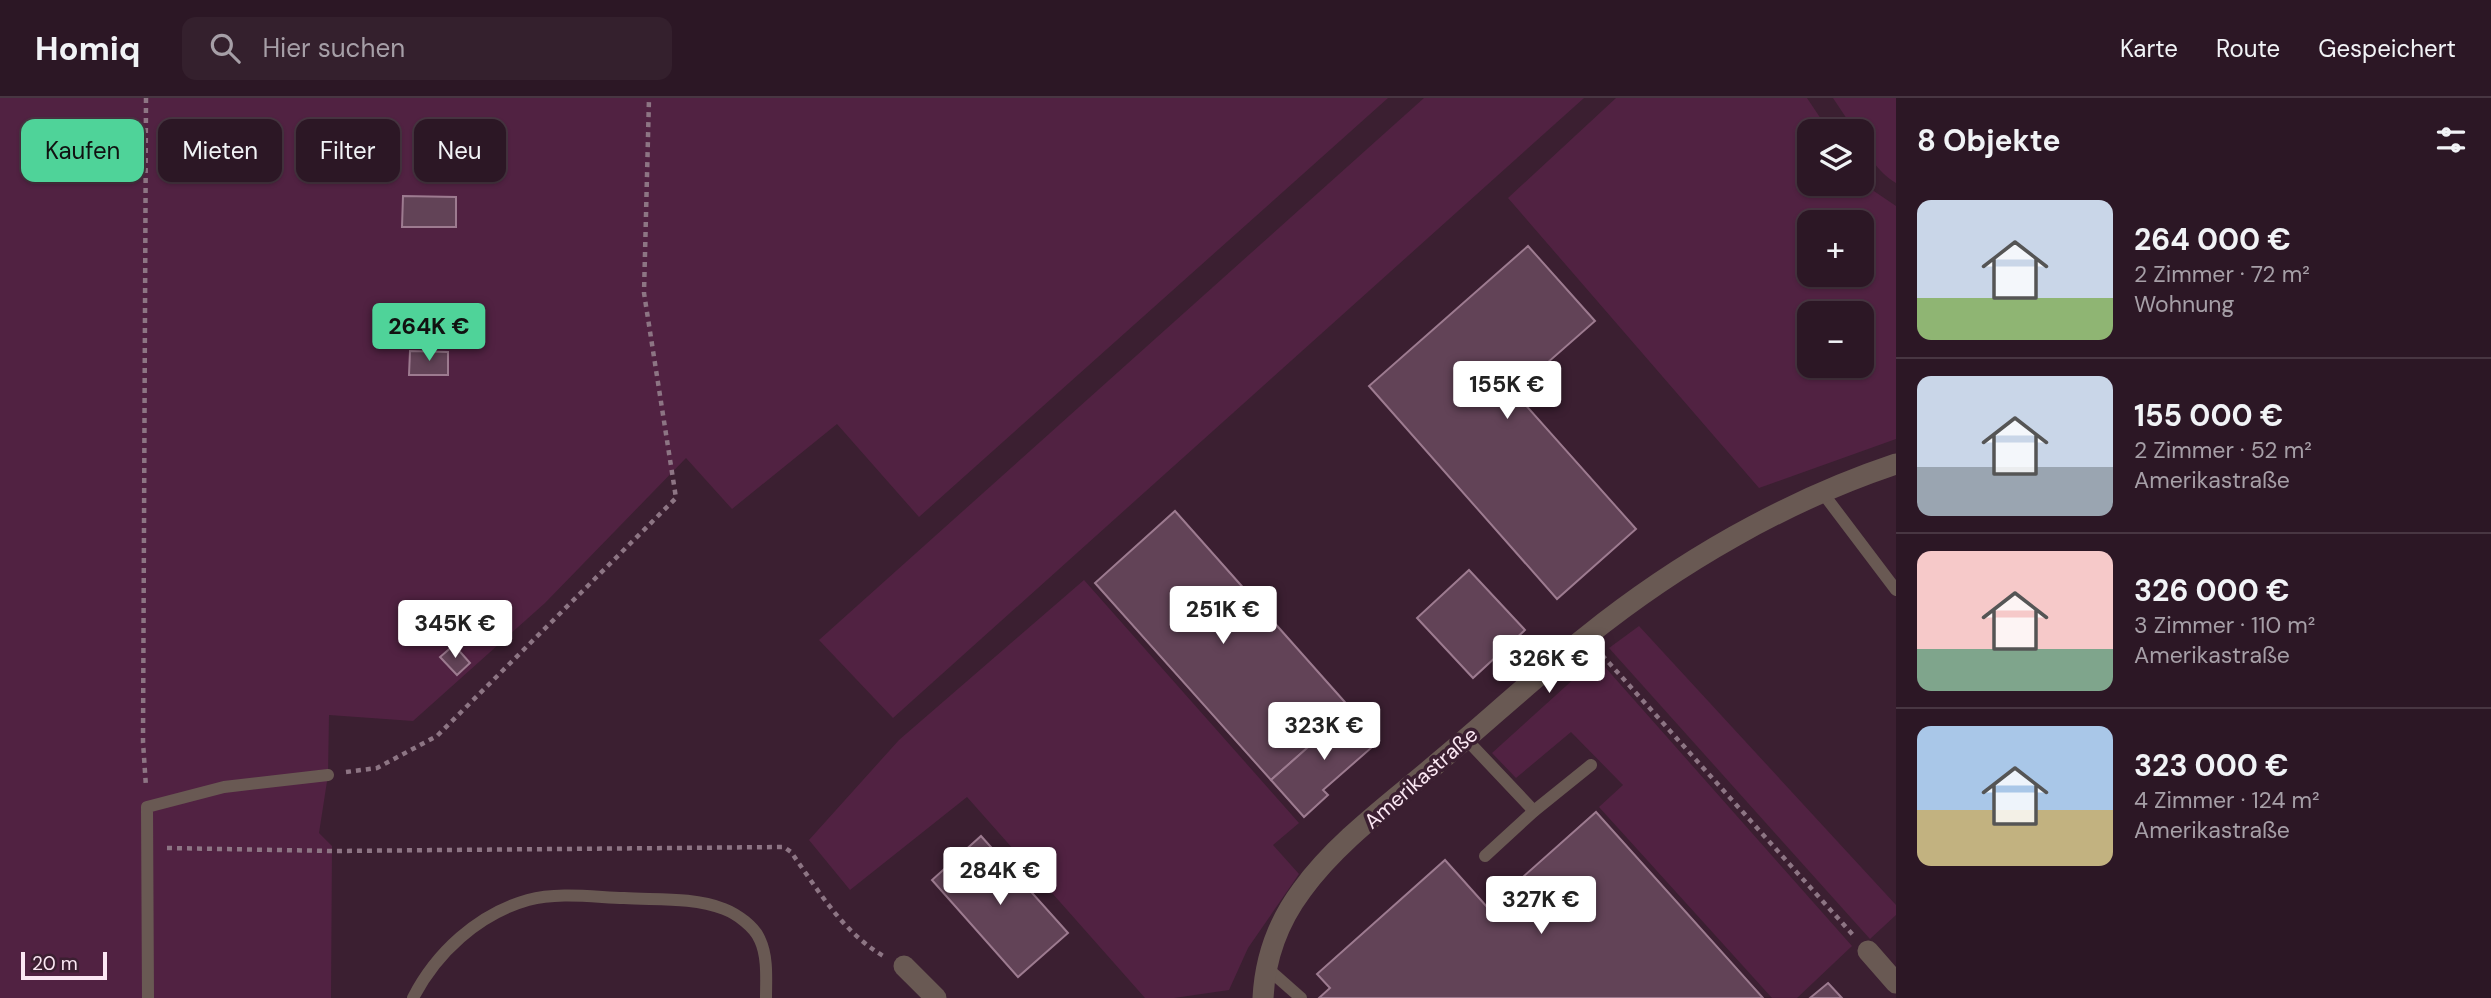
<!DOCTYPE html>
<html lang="de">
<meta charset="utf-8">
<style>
:root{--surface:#2c1725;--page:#34202d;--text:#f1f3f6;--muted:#a69fa7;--line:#483642;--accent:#4fd399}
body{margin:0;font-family:"DM Sans",sans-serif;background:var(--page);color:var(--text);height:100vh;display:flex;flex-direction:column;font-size:26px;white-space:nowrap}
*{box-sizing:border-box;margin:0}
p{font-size:23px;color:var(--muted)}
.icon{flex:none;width:38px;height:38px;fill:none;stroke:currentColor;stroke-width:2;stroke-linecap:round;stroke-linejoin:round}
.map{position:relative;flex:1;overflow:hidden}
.sheet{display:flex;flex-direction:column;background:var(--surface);width:595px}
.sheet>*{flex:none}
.banner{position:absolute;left:21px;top:21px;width:665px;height:63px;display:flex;gap:14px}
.tools{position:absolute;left:1797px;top:21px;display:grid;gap:14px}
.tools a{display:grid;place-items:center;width:77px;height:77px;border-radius:14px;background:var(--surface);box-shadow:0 2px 5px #0004,0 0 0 2px var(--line);font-size:35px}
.scale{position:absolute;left:21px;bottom:18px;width:86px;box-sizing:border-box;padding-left:7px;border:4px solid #fbe7f3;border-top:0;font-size:19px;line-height:24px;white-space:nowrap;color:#fbe7f3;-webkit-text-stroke:5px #3b1f31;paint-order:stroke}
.price{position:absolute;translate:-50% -60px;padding:0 16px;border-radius:7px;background:#fff;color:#222;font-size:23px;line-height:46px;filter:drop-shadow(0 2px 4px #0008)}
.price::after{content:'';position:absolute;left:50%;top:42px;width:21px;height:16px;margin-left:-10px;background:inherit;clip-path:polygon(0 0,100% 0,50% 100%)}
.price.current{background:var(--accent);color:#111}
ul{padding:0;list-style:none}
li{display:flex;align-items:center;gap:21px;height:175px;padding:0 21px}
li+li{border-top:2px solid var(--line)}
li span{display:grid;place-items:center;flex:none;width:196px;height:140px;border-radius:14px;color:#555}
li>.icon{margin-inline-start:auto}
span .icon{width:84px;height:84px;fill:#fffc;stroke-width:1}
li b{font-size:30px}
h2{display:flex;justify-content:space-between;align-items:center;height:84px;padding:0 21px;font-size:30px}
.chip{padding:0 24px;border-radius:14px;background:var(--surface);box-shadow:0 2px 5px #0004,0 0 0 2px var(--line);font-size:24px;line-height:63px}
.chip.current{background:var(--accent);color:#111}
header{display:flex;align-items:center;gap:42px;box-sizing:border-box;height:98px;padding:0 35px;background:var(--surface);border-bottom:2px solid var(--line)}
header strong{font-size:33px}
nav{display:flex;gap:38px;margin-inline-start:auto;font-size:24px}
.search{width:490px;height:63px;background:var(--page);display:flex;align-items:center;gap:18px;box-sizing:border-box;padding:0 24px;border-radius:14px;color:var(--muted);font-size:26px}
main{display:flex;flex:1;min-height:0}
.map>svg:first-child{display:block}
.green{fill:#512242;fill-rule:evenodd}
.building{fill:#624357;stroke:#9d7b90;stroke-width:2}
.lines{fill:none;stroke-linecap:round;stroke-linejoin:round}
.path{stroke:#8d7584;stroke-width:4.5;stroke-dasharray:5 5;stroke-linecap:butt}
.lane{stroke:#695953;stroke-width:12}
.street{stroke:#695953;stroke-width:21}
.labels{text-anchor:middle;stroke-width:7;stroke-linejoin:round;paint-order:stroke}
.street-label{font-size:21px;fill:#fbe7f3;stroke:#3b1f31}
</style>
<header>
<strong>Homiq</strong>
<div class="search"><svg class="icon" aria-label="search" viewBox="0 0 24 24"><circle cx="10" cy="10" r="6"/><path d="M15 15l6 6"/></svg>Hier suchen</div>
<nav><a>Karte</a><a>Route</a><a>Gespeichert</a></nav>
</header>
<main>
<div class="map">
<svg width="1896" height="900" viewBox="0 0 1896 900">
<rect width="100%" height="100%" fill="#3b1f31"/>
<!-- green -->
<g class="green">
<polygon points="0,0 1388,0 919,419 837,326 732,411 686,360 545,505 413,623 329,617 328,677 319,735 332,748 331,900 0,900"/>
<polygon points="1424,0 1584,0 893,620 819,542"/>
<path d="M1616,0H1807L1829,33H1810V86L1862,85L1896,108V341L1759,390L1508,100ZM1810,124H1862V177H1810ZM1810,215H1862V268H1810Z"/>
<path d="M1833,0H1896V85C1879,75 1862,53 1862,33H1855Z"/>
<polygon points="1084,482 1299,725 1273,747 1299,776 1248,850 1229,892 1174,900 1145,900 967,699 850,792 809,742 899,642"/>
<polygon points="1639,528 1896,807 1896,817 1870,841 1609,550"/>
<polygon points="1597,560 1852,848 1797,900 1772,900 1599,709 1623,687 1571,634 1516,680 1492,655"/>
</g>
<!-- building -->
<g class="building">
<polygon points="403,98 456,99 456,129 402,129"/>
<polygon points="1528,148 1595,223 1514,294 1636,431 1557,501 1369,288"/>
<polygon points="410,253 448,254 448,277 409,277"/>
<polygon points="1175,413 1351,611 1271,682 1095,485"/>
<polygon points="1469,472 1525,532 1473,580 1417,520"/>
<polygon points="454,547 470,565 457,577 440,559"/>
<polygon points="1351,611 1379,643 1323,692 1328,697 1304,719 1271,682"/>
<polygon points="1596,714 1763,900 1319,900 1330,890 1317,876 1445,762 1488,810"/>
<polygon points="981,738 1068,835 1018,879 932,782"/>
<polygon points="1828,885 1842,900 1810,900"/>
</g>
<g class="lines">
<!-- path -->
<g class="path">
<polyline points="146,0 143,644 146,689"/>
<polyline points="1602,557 1853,837"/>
<polyline points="346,674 377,670 437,638 676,400 644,195 649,0"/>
<path d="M167,750L333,753L784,749L791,754C818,792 843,835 885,859"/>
</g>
<!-- lane -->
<g class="lane">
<polyline points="1822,394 1896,492"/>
<polyline points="1466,641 1534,713"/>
<polyline points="1485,758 1534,713 1591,667"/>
<polyline points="1267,870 1301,900"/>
<polyline points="148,900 147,709 224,689 328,677"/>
<path d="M413,900C436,855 478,816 528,802C558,794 593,799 624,800C657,802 693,799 724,811C737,816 755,829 760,842C768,859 766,882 766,900"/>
</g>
<!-- street -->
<g class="street">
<polyline points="1868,853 1896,885"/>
<polyline points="904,868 936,900"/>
<path d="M1263,900C1265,860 1278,824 1302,792C1337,743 1396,701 1441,662C1490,621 1537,577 1587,538C1678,465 1785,403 1896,366"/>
</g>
</g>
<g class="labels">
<!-- street labels -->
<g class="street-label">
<text transform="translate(1421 680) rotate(-41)" y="7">Amerikastraße</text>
</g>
</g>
</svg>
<div class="tools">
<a><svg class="icon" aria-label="layers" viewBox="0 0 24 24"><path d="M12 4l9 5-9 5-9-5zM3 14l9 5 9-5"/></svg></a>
<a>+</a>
<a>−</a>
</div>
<div class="scale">20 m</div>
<b class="price current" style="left:429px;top:265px">264K €</b>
<b class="price" style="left:1507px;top:323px">155K €</b>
<b class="price" style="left:1223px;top:548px">251K €</b>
<b class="price" style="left:455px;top:562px">345K €</b>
<b class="price" style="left:1549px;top:597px">326K €</b>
<b class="price" style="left:1324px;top:664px">323K €</b>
<b class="price" style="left:1000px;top:809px">284K €</b>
<b class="price" style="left:1541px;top:838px">327K €</b>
<div class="banner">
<a class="chip current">Kaufen</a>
<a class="chip">Mieten</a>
<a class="chip">Filter</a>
<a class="chip">Neu</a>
</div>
</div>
<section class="sheet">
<h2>8 Objekte<svg class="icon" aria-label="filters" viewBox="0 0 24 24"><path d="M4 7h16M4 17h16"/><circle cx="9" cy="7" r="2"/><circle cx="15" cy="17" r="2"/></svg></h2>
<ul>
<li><span style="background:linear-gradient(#c9d6e8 70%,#8fb573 0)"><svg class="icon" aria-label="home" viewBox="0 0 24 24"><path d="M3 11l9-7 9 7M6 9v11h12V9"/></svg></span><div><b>264 000 €</b><p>2 Zimmer · 72 m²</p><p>Wohnung</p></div></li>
<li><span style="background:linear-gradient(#c9d6e8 65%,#9aa5b1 0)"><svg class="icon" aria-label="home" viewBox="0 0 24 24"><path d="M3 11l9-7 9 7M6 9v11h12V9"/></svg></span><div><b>155 000 €</b><p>2 Zimmer · 52 m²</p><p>Amerikastraße</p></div></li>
<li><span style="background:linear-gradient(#f6c9c9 70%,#7fa58c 0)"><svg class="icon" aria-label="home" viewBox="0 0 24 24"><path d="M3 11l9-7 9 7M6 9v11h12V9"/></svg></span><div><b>326 000 €</b><p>3 Zimmer · 110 m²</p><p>Amerikastraße</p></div></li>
<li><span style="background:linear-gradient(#a9c7e8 60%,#c2b280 0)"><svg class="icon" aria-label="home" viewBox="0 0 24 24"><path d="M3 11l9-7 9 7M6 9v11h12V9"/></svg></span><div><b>323 000 €</b><p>4 Zimmer · 124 m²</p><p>Amerikastraße</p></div></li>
</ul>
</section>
</main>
